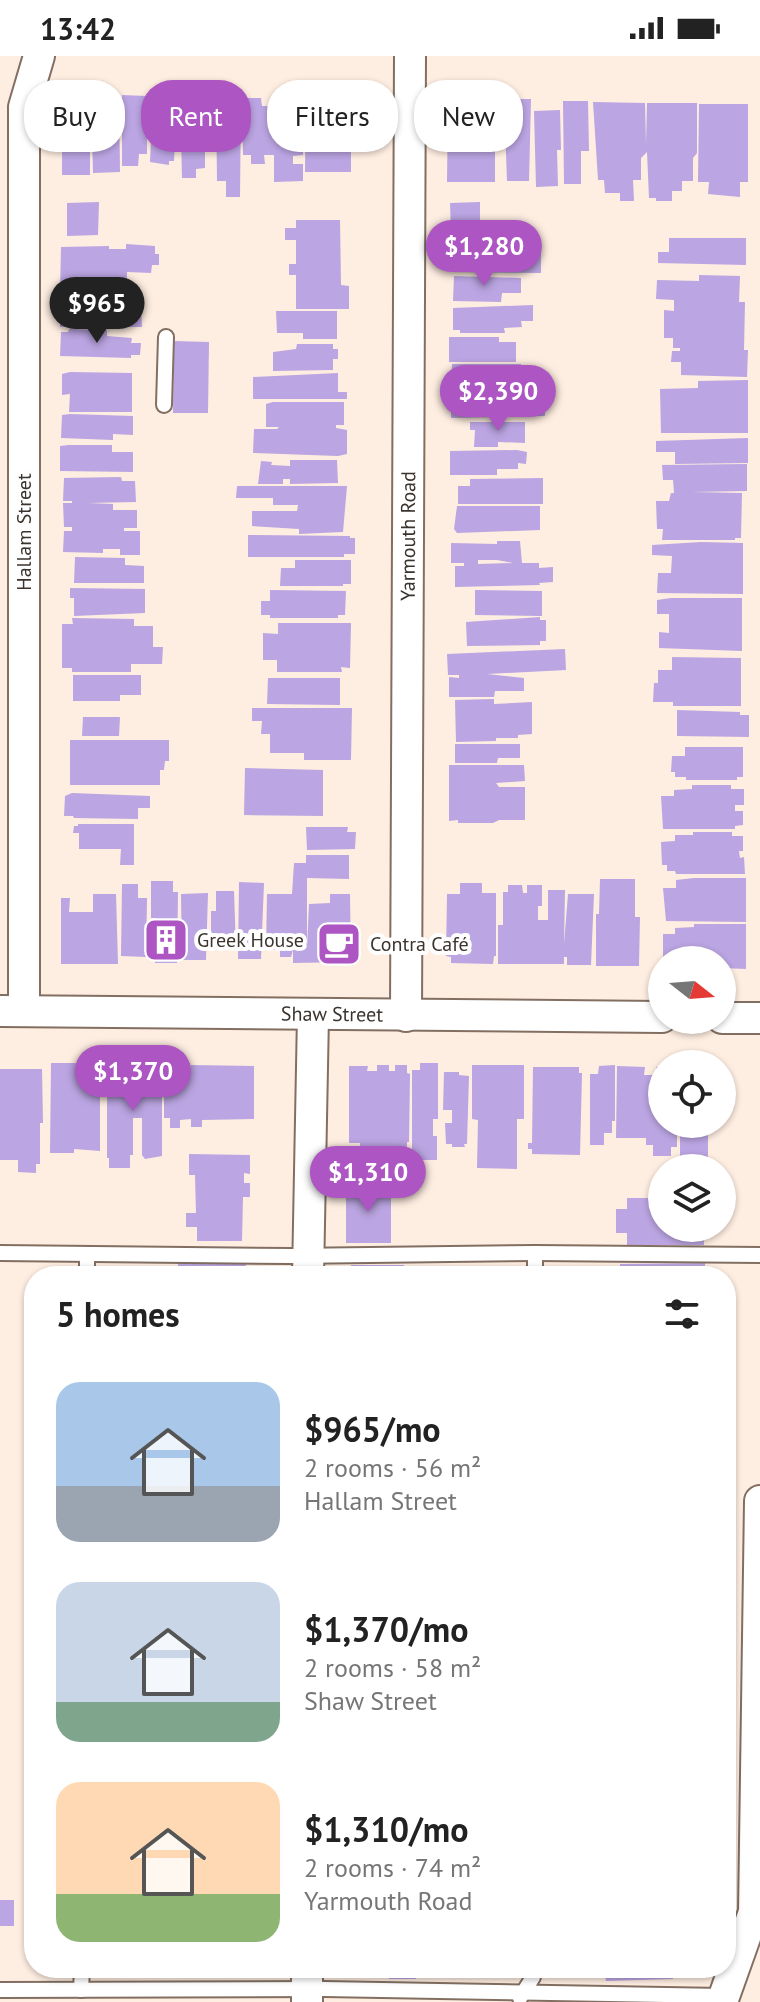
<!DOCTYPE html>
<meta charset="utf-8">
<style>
:root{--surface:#fff;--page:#f2f2f2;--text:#222;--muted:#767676;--accent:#ac55c3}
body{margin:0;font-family:"PT Sans",sans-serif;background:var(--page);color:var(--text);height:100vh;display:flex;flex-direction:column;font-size:30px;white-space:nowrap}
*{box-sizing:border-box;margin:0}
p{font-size:26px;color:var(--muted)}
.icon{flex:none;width:44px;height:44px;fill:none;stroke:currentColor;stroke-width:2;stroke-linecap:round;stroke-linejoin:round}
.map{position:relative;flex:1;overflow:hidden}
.sheet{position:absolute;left:24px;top:1210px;width:712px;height:712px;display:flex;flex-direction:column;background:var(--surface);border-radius:32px;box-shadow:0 2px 6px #0004}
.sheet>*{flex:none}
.banner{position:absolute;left:24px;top:24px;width:712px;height:72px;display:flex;gap:16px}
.needle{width:52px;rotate:107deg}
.tools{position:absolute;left:648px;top:890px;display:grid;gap:16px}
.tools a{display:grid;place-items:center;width:88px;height:88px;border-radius:50%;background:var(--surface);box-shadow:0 2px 6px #0004;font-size:40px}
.price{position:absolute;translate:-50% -68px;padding:0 18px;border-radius:28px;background:var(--accent);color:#fff;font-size:26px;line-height:52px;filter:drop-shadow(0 2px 4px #0008)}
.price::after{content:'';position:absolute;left:50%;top:48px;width:24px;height:18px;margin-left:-12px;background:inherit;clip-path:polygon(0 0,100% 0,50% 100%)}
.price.active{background:#222;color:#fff}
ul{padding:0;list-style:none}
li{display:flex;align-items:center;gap:24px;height:200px;padding:0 32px}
li span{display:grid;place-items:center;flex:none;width:224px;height:160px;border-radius:24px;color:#555}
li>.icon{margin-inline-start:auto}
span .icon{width:96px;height:96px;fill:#fffc;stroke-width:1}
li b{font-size:34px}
h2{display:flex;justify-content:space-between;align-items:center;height:96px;padding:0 32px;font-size:34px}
.tag{padding:0 28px;border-radius:32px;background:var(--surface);box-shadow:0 2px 6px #0004;font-size:28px;line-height:72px}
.tag.active{background:var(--accent);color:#fff}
.status{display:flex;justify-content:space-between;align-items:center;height:56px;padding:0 40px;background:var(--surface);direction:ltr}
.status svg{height:22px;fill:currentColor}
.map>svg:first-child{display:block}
.building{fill:#bba5e2;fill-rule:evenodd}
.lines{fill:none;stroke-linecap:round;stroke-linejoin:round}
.service-casing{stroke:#826f62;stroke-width:18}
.minor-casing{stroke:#826f62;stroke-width:34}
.service{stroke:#fff;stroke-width:14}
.minor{stroke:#fff;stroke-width:30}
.labels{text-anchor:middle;stroke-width:8;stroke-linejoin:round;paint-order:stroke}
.street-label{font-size:20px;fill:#3b332e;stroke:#fefefe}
.poi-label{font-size:20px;fill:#3b332e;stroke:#fefefe;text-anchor:start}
</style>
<div class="status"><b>13:42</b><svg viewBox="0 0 49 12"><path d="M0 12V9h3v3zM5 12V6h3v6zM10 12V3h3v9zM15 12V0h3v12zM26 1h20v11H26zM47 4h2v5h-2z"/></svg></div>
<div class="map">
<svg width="760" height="1946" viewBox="0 0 760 1946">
<rect width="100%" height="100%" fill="#feede1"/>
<!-- building -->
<g class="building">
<polygon points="119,37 120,116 93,117 91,38"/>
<rect x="62" y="39" width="28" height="80"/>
<polygon points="122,39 147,40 147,98 139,98 138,110 122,110"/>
<polygon points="153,40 177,41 174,105 169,105 169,109 150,106"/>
<polygon points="180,40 205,40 205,112 196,113 196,122 182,122"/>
<polygon points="306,41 351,42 351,116 305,116"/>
<polygon points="242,42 261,42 262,50 273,50 273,42 291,42 291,50 303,50 303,99 293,100 293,108 303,108 303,125 274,126 274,99 264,99 265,108 251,108 251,99 243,99"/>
<polygon points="216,43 241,43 240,141 226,141 226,125 217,125"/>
<polygon points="504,43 531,43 529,125 507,125"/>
<polygon points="563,45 588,45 589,95 581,95 581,128 564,128"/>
<polygon points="448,46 495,47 495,126 447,126"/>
<polygon points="593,46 645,47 646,88 647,47 697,47 697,97 693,102 693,125 682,125 682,135 672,135 672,145 656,145 656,142 649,142 647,96 641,102 641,124 633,124 634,145 620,145 620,137 605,137 604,124 598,124"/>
<polygon points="699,48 748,48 748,126 740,126 740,141 708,138 709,126 698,126"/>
<polygon points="560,54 561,94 557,94 558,130 536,131 534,55"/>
<polygon points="99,146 98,179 67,180 67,147"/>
<polygon points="480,146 480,179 451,179 450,147"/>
<polygon points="296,164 340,164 341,229 349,230 349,253 296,253 296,219 289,219 289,208 296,208 296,184 285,184 285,172 296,172"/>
<polygon points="669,182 746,182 746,209 658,207 658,196 669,196"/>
<polygon points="126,188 155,190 155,198 159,198 159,209 152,209 151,217 127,216 127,234 109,234 109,240 60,238 61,191 109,190 109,193 126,193"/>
<polygon points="459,191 541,191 541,217 451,216 451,192"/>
<polygon points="699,219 740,220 739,246 745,246 744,294 748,294 747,321 681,319 681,306 671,306 672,295 680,295 680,292 673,292 673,282 664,282 664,254 674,255 674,244 656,243 657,224 699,225"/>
<polygon points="454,220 521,222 521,237 502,237 501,246 453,245"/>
<polygon points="69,246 107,246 107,252 141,252 142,271 60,271 60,261 67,261"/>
<polygon points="533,249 533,265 521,265 522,271 504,272 505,277 460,277 460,274 453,274 453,252"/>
<polygon points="276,255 337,255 337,283 303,283 303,277 277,277"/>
<polygon points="69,273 107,274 107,280 132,282 131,287 141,287 140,299 131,299 131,302 60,300 61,276 68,276"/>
<polygon points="449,281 499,281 499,286 516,286 516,306 449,306"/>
<polygon points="174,285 209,286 208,357 173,357"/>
<polygon points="297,288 333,288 333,293 338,293 338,303 333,303 333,314 273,315 273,296 296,293"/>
<polygon points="452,308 521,308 521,327 498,327 498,333 451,333"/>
<polygon points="70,316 132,317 132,356 69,356 70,338 62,339 62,318"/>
<polygon points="338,317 338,336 347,336 347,343 253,343 253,321"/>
<polygon points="748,324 748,377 661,377 660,333 698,332 698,325"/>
<polygon points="459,336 545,336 545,360 451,362 451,338"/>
<polygon points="273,346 344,346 344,369 336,369 336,372 347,374 347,398 338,400 253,397 254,373 277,373 279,371 266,371 266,348"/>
<polygon points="70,358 133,360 133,379 113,378 113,384 61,382 62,359"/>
<polygon points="470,366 525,366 525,387 498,386 498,391 474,391 475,374 470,374"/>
<polygon points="748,382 748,407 675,408 675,396 656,396 656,385"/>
<polygon points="69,389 112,389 112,396 133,396 133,416 60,415 60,390"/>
<polygon points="517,394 527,396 526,408 518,407 518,413 497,413 497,419 450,419 450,395"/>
<polygon points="290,404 337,404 338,427 290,428 290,423 283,423 283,428 258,428 261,405 272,406 271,409 290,410"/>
<polygon points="747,408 747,435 692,436 742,437 741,482 735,482 735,484 662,484 663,473 657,473 656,445 669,445 671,437 674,437 673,424 663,424 662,409"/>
<polygon points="121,421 122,425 135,425 136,446 88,447 113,448 113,454 137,454 137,472 124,472 124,475 140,475 140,499 120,499 120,493 103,493 103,497 63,496 64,475 72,475 72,471 64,471 63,447 72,447 72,445 63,445 64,422"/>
<polygon points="543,422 543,448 458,448 458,430 470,430 470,423"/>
<polygon points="237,430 347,430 343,476 299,478 299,473 252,470 252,455 297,455 298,449 273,449 273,442 236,442"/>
<polygon points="457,450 540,450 540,474 457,477 454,473"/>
<polygon points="248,479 350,480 350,482 355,482 355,498 344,498 344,501 248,501"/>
<path d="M497,485H520L522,507H539V512L553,511V526L539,527L540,529L455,531V510H464V507H451V487L497,488ZM478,504H497L513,507L478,508Z"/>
<polygon points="701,486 743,487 743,538 657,537 658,517 671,517 672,500 652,499 652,489"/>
<polygon points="75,501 125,502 125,509 144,510 144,527 74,527"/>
<polygon points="295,504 351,504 351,528 343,528 343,530 280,530 281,512 295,512"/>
<polygon points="70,532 145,533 145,557 74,560 74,542 70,542"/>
<polygon points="270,534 346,535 345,559 338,559 338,562 270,562 270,559 261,559 261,545 270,545"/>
<polygon points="475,534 542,535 542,560 475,559"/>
<polygon points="671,542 742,542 742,595 659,592 659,576 669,577 669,558 657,558 657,544"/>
<polygon points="540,561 540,564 546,564 546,585 540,585 540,589 467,590 466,566"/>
<polygon points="72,562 134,563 134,570 153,570 153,591 163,591 162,608 131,608 131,616 72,616 72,612 62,612 62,568 73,568"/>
<polygon points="278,567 351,567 350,612 341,611 342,616 277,616 277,604 263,604 263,577 278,578"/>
<polygon points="565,593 566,614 487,618 524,622 524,635 495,635 494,641 449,641 449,621 459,622 459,619 448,619 447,598"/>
<polygon points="672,601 741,602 741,650 673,650 673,646 653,646 654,627 658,627 658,614 672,614"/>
<polygon points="73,619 141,619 141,639 120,639 120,645 73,645"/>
<polygon points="268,622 340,622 340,649 267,648"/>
<polygon points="494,643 494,648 532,646 532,678 518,679 518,682 496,682 496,685 456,686 455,644"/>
<polygon points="252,652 352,652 351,704 304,704 304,697 270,697 270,678 261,678 262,665 252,665"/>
<polygon points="677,654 740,656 740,659 749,659 749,681 677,680"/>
<polygon points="83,661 120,661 119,680 82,680"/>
<polygon points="70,684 169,684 169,705 165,705 164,714 160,714 160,729 70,729"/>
<polygon points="455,688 520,688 520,702 498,702 497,707 455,707"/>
<polygon points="685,691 743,691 743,721 737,721 737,724 686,724 686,721 675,721 675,716 671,716 672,700 685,700"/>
<polygon points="449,709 524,709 525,725 496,727 499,731 525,731 525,764 499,764 493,767 458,767 458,764 449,765"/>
<polygon points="245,712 323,714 323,760 244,759"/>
<polygon points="692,729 731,729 731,733 744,733 744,749 735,749 735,755 743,755 743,769 735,770 735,773 663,773 661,740 674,740 674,734 692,733"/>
<polygon points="72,737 150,740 150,752 138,752 138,763 74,762 73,760 64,760 65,740"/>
<polygon points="78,768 134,768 134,809 120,809 121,793 79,793 79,777 73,777 74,770 78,770"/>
<polygon points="306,771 348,771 347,776 356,776 355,793 307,794"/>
<polygon points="693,776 732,776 732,780 743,780 743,795 739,795 740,802 744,801 745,818 676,818 675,815 667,815 667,809 662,809 661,786 675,785 675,779 693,779"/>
<polygon points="306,799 349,799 349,823 307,822 307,892 309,848 330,847 330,838 350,838 351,906 293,907 293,894 291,901 280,901 280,894 266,894 267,838 292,838 294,807 306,807"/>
<polygon points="694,822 746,822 746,866 666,865 663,832 676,832 676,824"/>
<polygon points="600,823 635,823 635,861 640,861 639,910 596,910 596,858 599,858"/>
<polygon points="151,825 173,825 173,836 178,836 177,907 155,907 156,862 151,862"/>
<polygon points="239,826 264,827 261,903 238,903"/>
<polygon points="460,827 482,827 482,837 496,837 496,900 494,900 493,908 451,907 451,901 446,900 447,838 460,838"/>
<polygon points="122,828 138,828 138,842 147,842 146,901 121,900"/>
<polygon points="508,829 522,829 523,837 527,837 527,829 542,829 542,850 538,850 538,864 548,864 548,834 565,834 564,888 568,838 594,838 591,909 567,909 567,901 564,901 564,908 498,908 498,869 503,869 503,836 508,836"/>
<polygon points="216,835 234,835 236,893 211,893 211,855 216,855"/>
<polygon points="208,837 206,904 182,904 181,838"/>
<polygon points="93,838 116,838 118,908 61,908 61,842 70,842 69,856 93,856"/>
<polygon points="694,868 746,868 746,913 722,912 722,904 663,902 663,878 675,878 675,872 694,871"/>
<polygon points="51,1007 76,1007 75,1016 82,1016 82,1007 100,1007 100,1095 74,1093 74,1097 50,1097"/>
<polygon points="164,1007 190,1007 191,1013 191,1009 254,1010 254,1063 202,1064 202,1071 191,1071 191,1063 180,1064 180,1072 170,1072 170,1062 164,1062"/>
<polygon points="420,1007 438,1007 438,1063 433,1063 433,1080 437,1080 437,1104 412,1104 412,1014 420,1014"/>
<polygon points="107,1008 133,1008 133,1016 162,1016 162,1100 145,1103 142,1099 142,1062 133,1062 133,1099 130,1099 130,1112 109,1112 109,1102 107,1102"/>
<polygon points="377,1009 389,1009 389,1015 395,1015 395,1009 407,1009 407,1017 410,1018 409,1086 407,1086 407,1095 401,1095 401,1100 370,1097 371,1099 360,1099 360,1087 349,1087 349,1010 368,1010 367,1015 377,1015"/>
<polygon points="472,1009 524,1009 524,1063 517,1063 517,1113 477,1112 478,1064 472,1063"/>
<polygon points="615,1009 615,1065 612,1065 612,1077 604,1077 604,1089 590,1089 590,1018 598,1018 599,1010"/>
<polygon points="617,1010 645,1011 644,1019 656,1019 656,1011 662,1011 662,1068 677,1068 677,1091 671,1091 671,1100 653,1100 653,1089 646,1089 646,1082 616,1082"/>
<polygon points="533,1011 579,1011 579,1017 582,1017 580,1099 532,1098 532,1093 528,1093 528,1087 532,1087"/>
<polygon points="0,1013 42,1013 43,1067 40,1067 40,1108 36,1108 36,1117 18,1116 18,1104 0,1104"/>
<polygon points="444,1016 459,1016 459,1019 469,1020 467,1088 464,1088 465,1091 452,1091 452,1088 446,1088 445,1067 452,1067 452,1054 443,1054"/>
<rect x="680" y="1068" width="28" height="44"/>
<polygon points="189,1098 250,1099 250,1118 244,1117 244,1127 250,1127 250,1141 243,1141 242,1185 197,1185 197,1171 186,1171 186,1157 196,1157 195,1119 189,1119"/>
<rect x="346" y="1129" width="45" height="58"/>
<polygon points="627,1142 662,1142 662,1172 704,1172 704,1189 627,1189 627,1177 616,1177 616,1153 627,1153"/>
<polygon points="178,1206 246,1207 245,1220 178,1220"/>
<polygon points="705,1207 705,1220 620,1220 620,1208"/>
<polygon points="351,1209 404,1209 404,1216 421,1216 421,1220 351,1220"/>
<rect x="0" y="1844" width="14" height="26"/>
<rect x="97" y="1912" width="40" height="7"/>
<polygon points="185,1912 253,1912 252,1922 185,1921"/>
<polygon points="364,1912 416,1912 416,1923 389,1923 389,1916 364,1916"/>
<polygon points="599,1912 673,1912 673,1923 606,1925 605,1919 599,1919"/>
</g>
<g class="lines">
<!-- service casing -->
<g class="service-casing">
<g id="service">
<polyline points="164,349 166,281"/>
<polyline points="0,1197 290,1200 535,1197 760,1199"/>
<polyline points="87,1220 87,1198"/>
<polyline points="535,1220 535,1197"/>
<polyline points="0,1934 324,1933 723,1940"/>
<polyline points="81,1934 82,1912"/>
<polyline points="520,1942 533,1921 533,1912"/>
</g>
</g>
<!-- minor casing -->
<g class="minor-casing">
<g id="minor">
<path id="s1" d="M0,955L662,961"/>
<polyline points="24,955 24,51 39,0"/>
<path id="s2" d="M406,960L410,0"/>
<polyline points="722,962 760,962"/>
<polyline points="308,1220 313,959"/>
<polyline points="307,1946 307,1912"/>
<polyline points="722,1946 754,1856 760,1445"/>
</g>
</g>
<!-- service -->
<use href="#service" class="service"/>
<!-- minor -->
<use href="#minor" class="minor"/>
</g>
<!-- icons -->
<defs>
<g id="building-square" transform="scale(2.3)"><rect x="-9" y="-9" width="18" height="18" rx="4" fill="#ac55c3" stroke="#fefefe"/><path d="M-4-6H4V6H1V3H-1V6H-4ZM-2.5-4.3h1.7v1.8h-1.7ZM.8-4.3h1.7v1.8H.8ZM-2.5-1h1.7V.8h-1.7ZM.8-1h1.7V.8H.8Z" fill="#fff"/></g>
<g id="cafe-square" transform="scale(2.3)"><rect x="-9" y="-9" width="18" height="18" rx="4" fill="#ac55c3" stroke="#fefefe"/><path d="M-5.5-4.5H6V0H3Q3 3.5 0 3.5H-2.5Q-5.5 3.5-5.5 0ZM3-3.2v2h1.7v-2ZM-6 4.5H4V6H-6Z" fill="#fff"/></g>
</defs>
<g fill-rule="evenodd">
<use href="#building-square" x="166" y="884"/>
<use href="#cafe-square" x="339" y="888"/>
</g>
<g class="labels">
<!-- street labels -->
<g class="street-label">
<text transform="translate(24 476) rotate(-90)" y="7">Hallam Street</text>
<text dy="7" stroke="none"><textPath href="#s2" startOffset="480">Yarmouth Road</textPath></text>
<text dy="7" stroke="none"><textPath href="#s1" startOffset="332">Shaw Street</textPath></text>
</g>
<!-- poi labels -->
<g class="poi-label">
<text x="197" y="891">Greek House</text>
<text x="370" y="895">Contra Café</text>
</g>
</g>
</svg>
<div class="tools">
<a><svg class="needle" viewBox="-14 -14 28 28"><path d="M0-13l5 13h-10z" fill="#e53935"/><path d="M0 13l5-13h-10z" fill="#767676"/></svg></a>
<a><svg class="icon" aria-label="locate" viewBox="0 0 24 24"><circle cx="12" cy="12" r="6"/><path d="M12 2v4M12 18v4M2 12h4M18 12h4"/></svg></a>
<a><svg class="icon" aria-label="layers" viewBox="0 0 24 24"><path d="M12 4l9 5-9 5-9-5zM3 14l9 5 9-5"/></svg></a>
</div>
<b class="price" style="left:484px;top:232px">$1,280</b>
<b class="price active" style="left:97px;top:289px">$965</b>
<b class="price" style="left:498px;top:377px">$2,390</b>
<b class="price" style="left:133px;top:1057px">$1,370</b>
<b class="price" style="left:368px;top:1158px">$1,310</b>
<div class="banner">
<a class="tag">Buy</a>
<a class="tag active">Rent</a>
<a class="tag">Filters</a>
<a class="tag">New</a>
</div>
<section class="sheet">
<h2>5 homes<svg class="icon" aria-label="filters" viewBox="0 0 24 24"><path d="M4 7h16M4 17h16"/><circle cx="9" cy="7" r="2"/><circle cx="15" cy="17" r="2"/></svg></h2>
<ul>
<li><span style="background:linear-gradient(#a9c7e8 65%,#9aa5b1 0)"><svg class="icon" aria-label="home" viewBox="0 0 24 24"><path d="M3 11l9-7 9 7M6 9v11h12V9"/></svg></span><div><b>$965/mo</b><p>2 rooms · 56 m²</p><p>Hallam Street</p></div></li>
<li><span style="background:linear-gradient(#c9d6e8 75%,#7fa58c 0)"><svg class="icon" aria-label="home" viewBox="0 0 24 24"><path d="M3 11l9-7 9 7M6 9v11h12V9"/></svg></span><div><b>$1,370/mo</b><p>2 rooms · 58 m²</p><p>Shaw Street</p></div></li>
<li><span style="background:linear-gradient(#ffd9b3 70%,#8fb573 0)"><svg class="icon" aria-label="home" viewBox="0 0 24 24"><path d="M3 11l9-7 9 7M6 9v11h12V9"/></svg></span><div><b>$1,310/mo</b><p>2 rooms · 74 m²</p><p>Yarmouth Road</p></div></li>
</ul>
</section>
</div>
